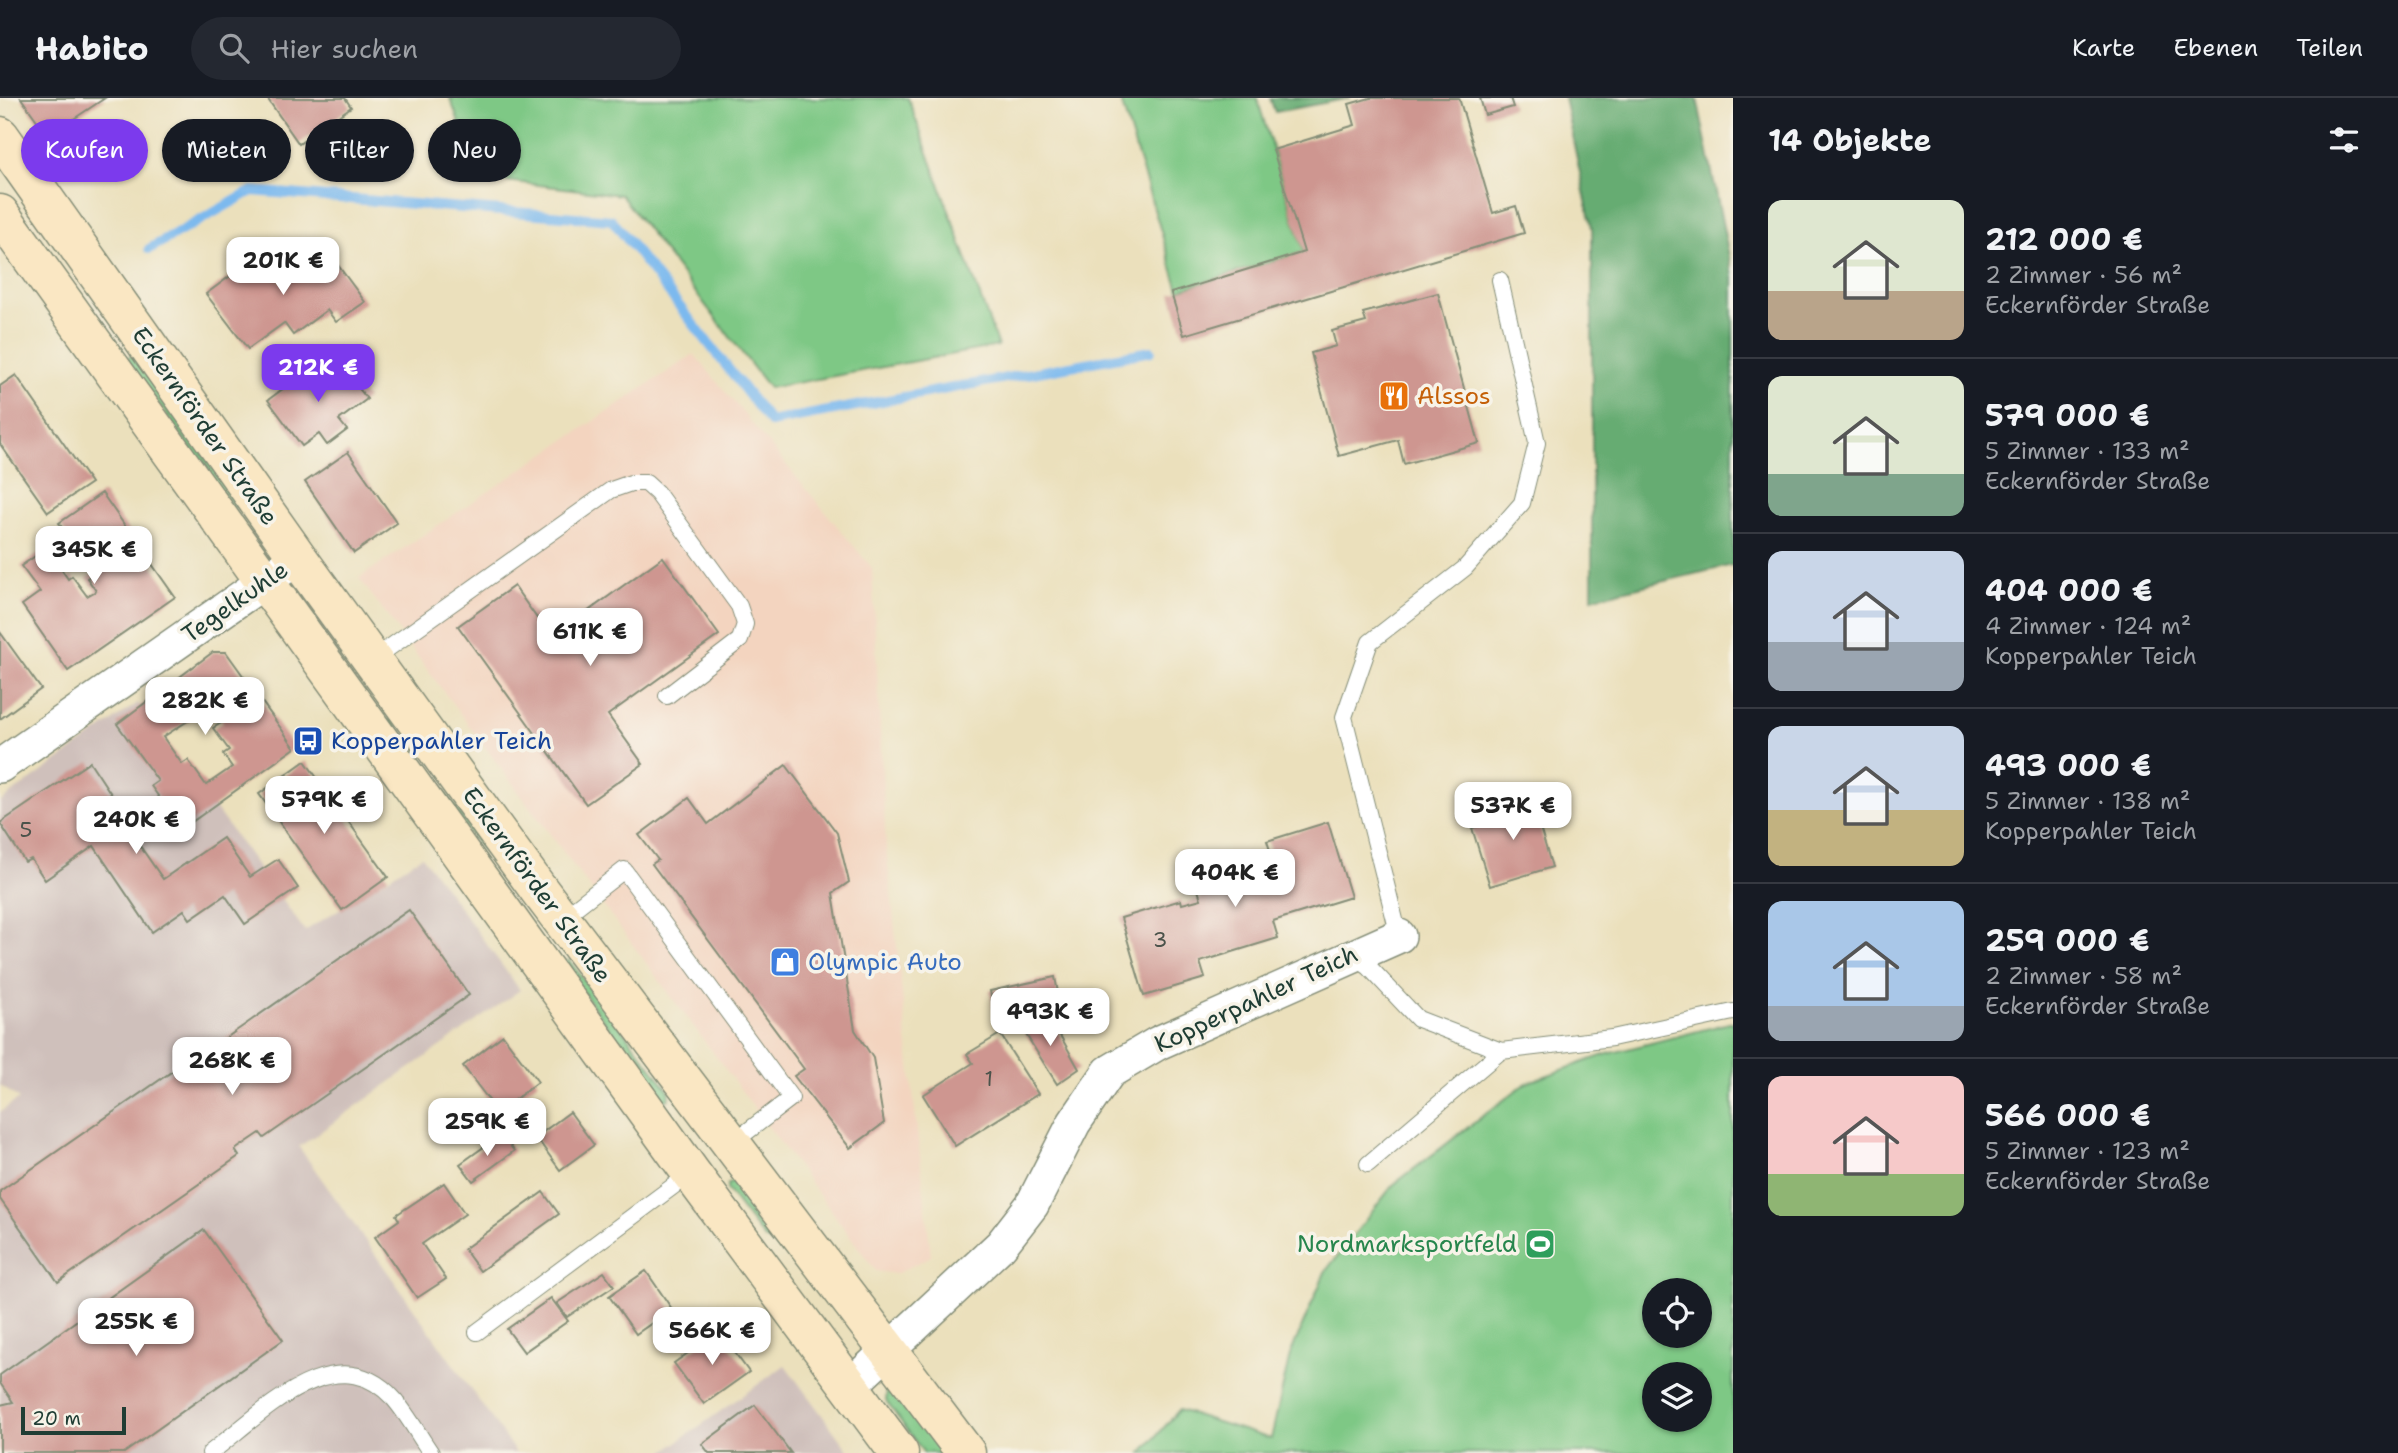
<!DOCTYPE html>
<html lang="de">
<meta charset="utf-8">
<style>
:root{--surface:#171b24;--page:#242831;--text:#f1f3f6;--muted:#9ea1a6;--line:#363941;--accent:#7c3aed}
body{margin:0;font-family:"Shantell Sans",sans-serif;background:var(--page);color:var(--text);height:100vh;display:flex;flex-direction:column;font-size:26px;white-space:nowrap}
*{box-sizing:border-box;margin:0}
p{font-size:23px;color:var(--muted)}
.icon{flex:none;width:38px;height:38px;fill:none;stroke:currentColor;stroke-width:2;stroke-linecap:round;stroke-linejoin:round}
.map{position:relative;flex:1;overflow:hidden}
.panel{display:flex;flex-direction:column;background:var(--surface);width:665px}
.panel>*{flex:none}
.hud{position:absolute;left:21px;top:21px;width:665px;height:63px;display:flex;gap:14px}
.controls{position:absolute;left:1642px;top:1180px;display:grid;gap:14px}
.controls a{display:grid;place-items:center;width:70px;height:70px;border-radius:50%;background:var(--surface);box-shadow:0 2px 5px #0004;font-size:35px}
.scale{position:absolute;left:21px;bottom:18px;width:105px;box-sizing:border-box;padding-left:7px;border:4px solid #1f3d34;border-top:0;font-size:19px;line-height:24px;white-space:nowrap;color:#1f3d34;-webkit-text-stroke:5px #f7f3e8;paint-order:stroke}
.price{position:absolute;translate:-50% -60px;padding:0 16px;border-radius:14px;background:#fff;color:#222;font-size:23px;line-height:46px;filter:drop-shadow(0 2px 4px #0008)}
.price::after{content:'';position:absolute;left:50%;top:42px;width:21px;height:16px;margin-left:-10px;background:inherit;clip-path:polygon(0 0,100% 0,50% 100%)}
.price.selected{background:var(--accent);color:#fff}
ul{padding:0;list-style:none}
li{display:flex;align-items:center;gap:21px;height:175px;padding:0 35px}
li+li{border-top:2px solid var(--line)}
li span{display:grid;place-items:center;flex:none;width:196px;height:140px;border-radius:14px;color:#555}
li>.icon{margin-inline-start:auto}
span .icon{width:84px;height:84px;fill:#fffc;stroke-width:1}
li b{font-size:30px}
h2{display:flex;justify-content:space-between;align-items:center;height:84px;padding:0 35px;font-size:30px}
.pill{padding:0 24px;border-radius:32px;background:var(--surface);box-shadow:0 2px 5px #0004;font-size:24px;line-height:63px}
.pill.selected{background:var(--accent);color:#fff}
header{display:flex;align-items:center;gap:42px;box-sizing:border-box;height:98px;padding:0 35px;background:var(--surface);border-bottom:2px solid var(--line)}
header strong{font-size:33px}
nav{display:flex;gap:38px;margin-inline-start:auto;font-size:24px}
.search{width:490px;height:63px;background:var(--page);display:flex;align-items:center;gap:18px;box-sizing:border-box;padding:0 24px;border-radius:38px;color:var(--muted);font-size:26px}
main{display:flex;flex:1;min-height:0}
.map>svg:first-child{display:block}
.built{fill:#f3d4bf}
.industrial{fill:#cfc0bb}
.green{fill:#7ec885;stroke:#4e825c;stroke-width:2;fill-rule:evenodd}
.forest{fill:#66ac72;stroke:#427453;stroke-width:2}
.lines{fill:none;stroke-linecap:round;stroke-linejoin:round}
.stream{stroke:#7bb9ee;stroke-width:10}
.building{fill:#ce9690;fill-rule:evenodd}
.lane-casing{stroke:#858e78;stroke-width:18}
.street-casing{stroke:#858e78;stroke-width:36}
.secondary-casing{stroke:#858e78;stroke-width:41}
.lane{stroke:#fff;stroke-width:16}
.street{stroke:#fff;stroke-width:33}
.secondary{stroke:#fae7c3;stroke-width:38}
.labels{text-anchor:middle;stroke-width:7;stroke-linejoin:round;paint-order:stroke}
.number-label{font-size:21px;fill:#4b534b}
.food-label{font-size:24px;fill:#c56008;stroke:#f7f3e8;text-anchor:start}
.street-label{font-size:24px;fill:#1f3d34;stroke:#f7f3e8}
.transit-label{font-size:24px;fill:#164399;stroke:#f7f3e8;text-anchor:start}
.shop-label{font-size:24px;fill:#366cbe;stroke:#f7f3e8;text-anchor:start}
.leisure-label{font-size:24px;fill:#27864d;stroke:#f7f3e8;text-anchor:end}
</style>
<header>
<strong>Habito</strong>
<div class="search"><svg class="icon" aria-label="search" viewBox="0 0 24 24"><circle cx="10" cy="10" r="6"/><path d="M15 15l6 6"/></svg>Hier suchen</div>
<nav><a>Karte</a><a>Ebenen</a><a>Teilen</a></nav>
</header>
<main>
<div class="map">
<svg width="1733" height="1355" viewBox="0 0 1733 1355">
<rect width="100%" height="100%" fill="#f7f3e8"/>
<filter id="ink" filterUnits="userSpaceOnUse"><feTurbulence type="fractalNoise" baseFrequency=".0143" numOctaves="2"/><feDisplacementMap in="SourceGraphic" scale="14" xChannelSelector="R" yChannelSelector="G"/><feConvolveMatrix kernelMatrix="1 2 1 2 8 2 1 2 1" color-interpolation-filters="sRGB"/></filter>
<filter id="wash" filterUnits="userSpaceOnUse"><feTurbulence type="fractalNoise" baseFrequency=".00686" numOctaves="4" result="noise"/><feDisplacementMap in="SourceGraphic" scale="28" xChannelSelector="R" yChannelSelector="G"/><feGaussianBlur stdDeviation="1.57" result="paint"/><feColorMatrix in="noise" values="0 0 0 0 0 0 0 0 0 0 0 0 0 0 0 0 0 1.4 0 .05"/><feComposite in="paint" operator="in"/></filter>
<g filter="url(#wash)">
<rect width="100%" height="100%" fill="#ebe0bc"/>
<!-- built -->
<polygon class="built" points="694,256 872,470 886,750 931,1158 896,1176 876,1173 359,480"/>
<!-- industrial -->
<g class="industrial">
<polygon points="138,605 305,833 422,758 520,892 299,1049 516,1355 0,1355 0,1014 19,1001 0,987 0,704"/>
<polygon points="785,1267 850,1355 662,1355"/>
</g>
<!-- green -->
<g class="green">
<polygon points="450,0 908,0 998,248 769,290 621,97 480,80"/>
<polygon points="1120,0 1257,0 1304,154 1179,192"/>
<polygon points="130,258 133,258 238,404 237,409 233,410 127,261"/>
<polygon points="391,621 487,752 484,755 388,622"/>
<polygon points="569,862 670,994 668,1002 660,1002 563,866"/>
<path d="M1733,924V1355H1142L1179,1312L1271,1341L1290,1257L1325,1174L1393,1087L1526,985L1604,957ZM1654,1192H1699V1237H1654ZM1654,1276H1699V1321H1654Z"/>
<polygon points="734,1082 739,1085 792,1156 789,1158 763,1139 727,1092 727,1087"/>
<polygon points="887,1292 897,1294 944,1355 924,1355 886,1303"/>
</g>
<!-- forest -->
<g class="forest">
<polygon points="1270,0 1350,0 1275,14"/>
<polygon points="1564,0 1697,0 1733,178 1733,467 1592,500 1592,131"/>
</g>
<g class="lines">
<!-- stream -->
<polyline class="stream" points="149,151 252,93 612,122 770,324 1151,253"/>
</g>
<g id="blocks">
<!-- building -->
<g class="building">
<polygon points="21,0 105,0 48,38"/>
<polygon points="267,0 345,0 351,9 299,46"/>
<polygon points="1370,0 1459,0 1493,115 1516,108 1524,135 1184,237 1171,195 1304,154 1273,52 1355,27 1349,6"/>
<polygon points="1480,0 1510,0 1513,9 1485,17"/>
<polygon points="326,151 365,204 336,224 327,212 293,237 284,225 248,251 206,196 260,156 281,184"/>
<polygon points="1438,195 1479,345 1404,366 1398,342 1339,358 1311,255 1336,248 1332,233 1366,224 1363,215"/>
<polygon points="325,260 340,281 348,276 367,301 339,322 347,332 327,347 319,336 302,348 268,302"/>
<polygon points="16,277 91,385 48,414 0,346 0,288"/>
<polygon points="348,354 397,425 354,455 305,384"/>
<polygon points="102,395 175,499 68,573 22,507 40,494 21,468 47,450 68,481 72,478 87,498 96,493 87,480 94,475 59,425"/>
<polygon points="663,459 719,537 608,617 643,666 586,706 458,528 514,488 551,540"/>
<polygon points="0,534 41,591 0,621"/>
<path d="M213,554H226L295,650L182,731L151,688L158,683L117,626ZM211,608L223,624L213,630L229,652L223,656L232,669L206,687L188,662L182,666L163,639Z"/>
<polygon points="305,663 388,779 342,812 259,696"/>
<polygon points="90,664 113,699 108,702 163,781 223,740 250,779 278,761 298,790 245,826 225,797 190,821 184,812 152,834 94,748 45,782 31,761 25,764 0,725"/>
<polygon points="786,667 837,735 849,784 833,795 855,932 873,960 884,1025 850,1050 794,978 804,971 652,766 658,762 639,737 689,700 708,726"/>
<polygon points="1529,694 1552,769 1490,788 1472,730 1503,720 1498,704"/>
<polygon points="1328,724 1351,799 1273,823 1278,840 1200,864 1205,880 1144,898 1121,820 1181,802 1182,806 1201,801 1194,780 1254,762 1256,767 1273,762 1267,743"/>
<polygon points="409,812 469,897 264,1040 260,1035 235,1052 239,1058 58,1184 0,1101 0,1093 177,970 183,979 207,962 203,956"/>
<polygon points="1055,879 1060,905 995,918 990,893"/>
<polygon points="1048,916 1079,971 1057,986 1020,927"/>
<polygon points="1000,936 1038,996 955,1048 923,997 973,965 967,956"/>
<polygon points="503,937 538,984 498,1014 463,968"/>
<polygon points="570,1014 594,1047 560,1072 536,1039"/>
<polygon points="502,1036 514,1053 473,1083 460,1066"/>
<polygon points="444,1085 465,1116 422,1146 446,1181 417,1200 375,1139 399,1122 396,1117"/>
<polygon points="543,1094 559,1116 480,1173 464,1151"/>
<polygon points="204,1132 283,1242 124,1355 0,1355 0,1307 13,1304 0,1285 0,1277"/>
<polygon points="646,1173 672,1211 636,1236 609,1198"/>
<polygon points="604,1174 614,1188 567,1219 557,1205"/>
<polygon points="551,1200 568,1223 524,1254 507,1231"/>
<polygon points="719,1233 749,1274 704,1306 674,1265"/>
<polygon points="755,1307 791,1355 709,1355 702,1346"/>
</g>
</g>
</g>
<g filter="url(#ink)">
<use href="#blocks" fill-opacity="0" stroke="#858e78" stroke-width="2"/>
<g class="lines">
<!-- lane casing -->
<g class="lane-casing">
<g id="lane">
<polyline points="372,562 611,392 631,385 646,385 657,395 739,508 745,526 740,542 667,598"/>
<polyline points="561,821 624,772 791,1000 731,1046"/>
<polyline points="1399,838 1344,619 1370,544 1465,470 1522,405 1537,345 1500,182"/>
<polyline points="1353,858 1369,869 1418,921 1501,953 1612,940 1733,914"/>
<polyline points="1368,1066 1501,953"/>
<polyline points="477,1234 691,1075"/>
<path d="M210,1355C260,1318 335,1235 394,1301C408,1317 419,1338 431,1355"/>
</g>
</g>
<!-- street casing -->
<g class="street-casing">
<g id="street">
<polyline points="0,668 298,460"/>
<polyline points="850,1288 1001,1147 1032,1107 1074,1025 1109,974 1158,945 1399,838"/>
</g>
</g>
<!-- secondary casing -->
<g class="secondary-casing">
<g id="secondary">
<polyline points="0,38 298,460 539,792 966,1355"/>
<polyline points="0,116 691,1075 899,1355"/>
</g>
</g>
<!-- lane -->
<use href="#lane" class="lane"/>
<!-- street -->
<use href="#street" class="street"/>
<!-- secondary -->
<use href="#secondary" class="secondary"/>
</g>
</g>
<!-- icons -->
<defs>
<g id="restaurant-square" transform="scale(1.575)"><rect x="-9" y="-9" width="18" height="18" rx="4" fill="#e8710a" stroke="#f7f3e8"/><path d="M-5-6h1v4h1v-4h1v4h1v-4h1v5L-1.5 .5V6h-2V.5L-5-1ZM5-6V6H3V1.5H1.5Q1.5-4 5-6Z" fill="#fff"/></g>
<g id="bus-square" transform="scale(1.575)"><rect x="-9" y="-9" width="18" height="18" rx="4" fill="#1a4fb4" stroke="#f7f3e8"/><path d="M-5-6H5V4H4V6H2V4H-2V6H-4V4H-5ZM-3.5-4V0h7V-4ZM-3.5 1.2v1.5H-2V1.2ZM2 1.2v1.5H3.5V1.2Z" fill="#fff"/></g>
<g id="shop-square" transform="scale(1.575)"><rect x="-9" y="-9" width="18" height="18" rx="4" fill="#3f7fe0" stroke="#f7f3e8"/><path d="M-5-2.5h2.3a2.7 3.5 0 0 1 5.4 0H5L5.5 6h-11ZM-1.5-2.5h3a1.5 2.3 0 0 0-3 0Z" fill="#fff"/></g>
<g id="stadium-square" transform="scale(1.575)"><rect x="-9" y="-9" width="18" height="18" rx="4" fill="#2e9e5b" stroke="#f7f3e8"/><path d="M0-5a6.5 5 0 1 0 0 10a6.5 5 0 1 0 0-10ZM-3.5-1.8h7v3.6h-7Z" fill="#fff"/></g>
</defs>
<g fill-rule="evenodd">
<use href="#restaurant-square" x="1394" y="298"/>
<use href="#bus-square" x="308" y="643"/>
<use href="#shop-square" x="785" y="864"/>
<use href="#stadium-square" x="1540" y="1146"/>
</g>
<g class="labels">
<!-- number labels -->
<g class="number-label">
<text x="26" y="739">5</text>
<text x="1160" y="849">3</text>
<text x="989" y="988">1</text>
</g>
<!-- food labels -->
<g class="food-label">
<text x="1417" y="306">Alssos</text>
</g>
<!-- street labels -->
<g class="street-label">
<text transform="translate(205 328) rotate(55)" y="8">Eckernförder Straße</text>
<text transform="translate(235 504) rotate(-35)" y="8">Tegelkuhle</text>
<text transform="translate(537 787) rotate(54)" y="8">Eckernförder Straße</text>
<text transform="translate(1256 901) rotate(-25)" y="8">Kopperpahler Teich</text>
</g>
<!-- transit labels -->
<g class="transit-label">
<text x="331" y="651">Kopperpahler Teich</text>
</g>
<!-- shop labels -->
<g class="shop-label">
<text x="808" y="872">Olympic Auto</text>
</g>
<!-- leisure labels -->
<g class="leisure-label">
<text x="1517" y="1154">Nordmarksportfeld</text>
</g>
</g>
</svg>
<div class="controls">
<a><svg class="icon" aria-label="locate" viewBox="0 0 24 24"><circle cx="12" cy="12" r="6"/><path d="M12 2v4M12 18v4M2 12h4M18 12h4"/></svg></a>
<a><svg class="icon" aria-label="layers" viewBox="0 0 24 24"><path d="M12 4l9 5-9 5-9-5zM3 14l9 5 9-5"/></svg></a>
</div>
<div class="scale">20 m</div>
<b class="price" style="left:283px;top:199px">201K €</b>
<b class="price selected" style="left:318px;top:306px">212K €</b>
<b class="price" style="left:94px;top:488px">345K €</b>
<b class="price" style="left:590px;top:570px">611K €</b>
<b class="price" style="left:205px;top:639px">282K €</b>
<b class="price" style="left:324px;top:738px">579K €</b>
<b class="price" style="left:1513px;top:744px">537K €</b>
<b class="price" style="left:136px;top:758px">240K €</b>
<b class="price" style="left:1235px;top:811px">404K €</b>
<b class="price" style="left:1050px;top:950px">493K €</b>
<b class="price" style="left:232px;top:999px">268K €</b>
<b class="price" style="left:487px;top:1060px">259K €</b>
<b class="price" style="left:136px;top:1260px">255K €</b>
<b class="price" style="left:712px;top:1269px">566K €</b>
<div class="hud">
<a class="pill selected">Kaufen</a>
<a class="pill">Mieten</a>
<a class="pill">Filter</a>
<a class="pill">Neu</a>
</div>
</div>
<section class="panel">
<h2>14 Objekte<svg class="icon" aria-label="filters" viewBox="0 0 24 24"><path d="M4 7h16M4 17h16"/><circle cx="9" cy="7" r="2"/><circle cx="15" cy="17" r="2"/></svg></h2>
<ul>
<li><span style="background:linear-gradient(#dfe7d0 65%,#b9a48a 0)"><svg class="icon" aria-label="home" viewBox="0 0 24 24"><path d="M3 11l9-7 9 7M6 9v11h12V9"/></svg></span><div><b>212 000 €</b><p>2 Zimmer · 56 m²</p><p>Eckernförder Straße</p></div></li>
<li><span style="background:linear-gradient(#dfe7d0 70%,#7fa58c 0)"><svg class="icon" aria-label="home" viewBox="0 0 24 24"><path d="M3 11l9-7 9 7M6 9v11h12V9"/></svg></span><div><b>579 000 €</b><p>5 Zimmer · 133 m²</p><p>Eckernförder Straße</p></div></li>
<li><span style="background:linear-gradient(#c9d6e8 65%,#9aa5b1 0)"><svg class="icon" aria-label="home" viewBox="0 0 24 24"><path d="M3 11l9-7 9 7M6 9v11h12V9"/></svg></span><div><b>404 000 €</b><p>4 Zimmer · 124 m²</p><p>Kopperpahler Teich</p></div></li>
<li><span style="background:linear-gradient(#c9d6e8 60%,#c2b280 0)"><svg class="icon" aria-label="home" viewBox="0 0 24 24"><path d="M3 11l9-7 9 7M6 9v11h12V9"/></svg></span><div><b>493 000 €</b><p>5 Zimmer · 138 m²</p><p>Kopperpahler Teich</p></div></li>
<li><span style="background:linear-gradient(#a9c7e8 75%,#9aa5b1 0)"><svg class="icon" aria-label="home" viewBox="0 0 24 24"><path d="M3 11l9-7 9 7M6 9v11h12V9"/></svg></span><div><b>259 000 €</b><p>2 Zimmer · 58 m²</p><p>Eckernförder Straße</p></div></li>
<li><span style="background:linear-gradient(#f6c9c9 70%,#8fb573 0)"><svg class="icon" aria-label="home" viewBox="0 0 24 24"><path d="M3 11l9-7 9 7M6 9v11h12V9"/></svg></span><div><b>566 000 €</b><p>5 Zimmer · 123 m²</p><p>Eckernförder Straße</p></div></li>
</ul>
</section>
</main>
